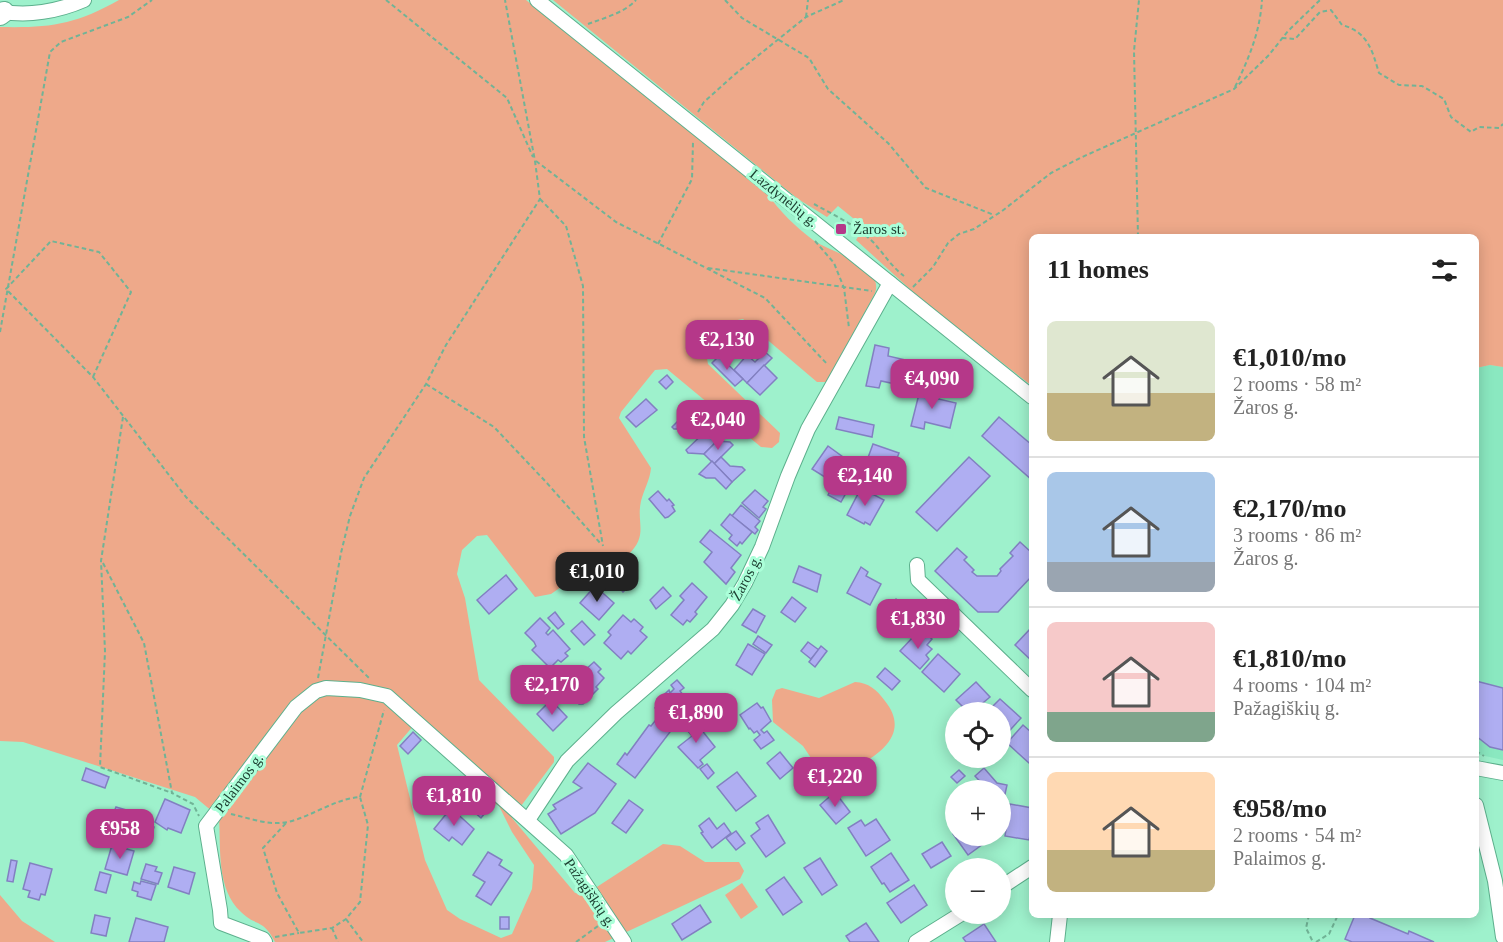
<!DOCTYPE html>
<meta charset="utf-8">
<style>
:root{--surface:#fff;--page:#f6f6f6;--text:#222;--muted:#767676;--line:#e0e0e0;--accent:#b53889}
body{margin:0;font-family:"Times New Roman",serif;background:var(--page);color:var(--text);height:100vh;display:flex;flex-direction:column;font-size:22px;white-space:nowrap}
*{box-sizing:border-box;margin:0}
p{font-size:20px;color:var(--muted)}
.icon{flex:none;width:33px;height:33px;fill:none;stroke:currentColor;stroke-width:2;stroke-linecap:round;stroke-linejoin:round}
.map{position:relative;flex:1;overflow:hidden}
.details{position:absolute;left:1029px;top:234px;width:450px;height:684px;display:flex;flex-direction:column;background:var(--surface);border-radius:9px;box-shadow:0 3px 15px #0003}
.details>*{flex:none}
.tools{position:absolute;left:945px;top:702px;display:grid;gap:12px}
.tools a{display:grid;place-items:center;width:66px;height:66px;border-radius:50%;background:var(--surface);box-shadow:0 3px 15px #0003;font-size:30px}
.price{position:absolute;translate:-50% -51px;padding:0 14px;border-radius:12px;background:var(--accent);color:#fff;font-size:20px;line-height:39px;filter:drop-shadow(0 2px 3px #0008)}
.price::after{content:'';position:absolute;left:50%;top:36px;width:18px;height:14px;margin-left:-9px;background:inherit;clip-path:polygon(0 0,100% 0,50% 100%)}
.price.selected{background:#222;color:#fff}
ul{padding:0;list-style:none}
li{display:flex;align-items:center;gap:18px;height:150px;padding:0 18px}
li+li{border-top:2px solid var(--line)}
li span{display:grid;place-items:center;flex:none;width:168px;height:120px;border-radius:9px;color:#555}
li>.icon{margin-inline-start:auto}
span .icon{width:72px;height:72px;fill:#fffc;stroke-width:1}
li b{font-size:26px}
h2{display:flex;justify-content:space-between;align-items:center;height:72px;padding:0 18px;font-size:26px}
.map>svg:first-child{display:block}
.built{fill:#8ae8c0}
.green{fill:#eea98a;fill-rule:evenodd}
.building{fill:#afaef2;stroke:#8280c1;stroke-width:1.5}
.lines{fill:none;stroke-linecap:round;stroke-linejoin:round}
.minor-casing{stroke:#5db08d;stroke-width:16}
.highway-casing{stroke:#5db08d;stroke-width:22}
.path{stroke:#71b396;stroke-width:2;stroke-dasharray:4.5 3;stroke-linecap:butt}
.minor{stroke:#fff;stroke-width:14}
.highway{stroke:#fff;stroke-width:20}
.poi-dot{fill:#b53889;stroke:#abffd9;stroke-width:2}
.labels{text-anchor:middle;stroke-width:6;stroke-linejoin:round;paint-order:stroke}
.street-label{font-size:15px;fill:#1b3d2f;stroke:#abffd9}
.poi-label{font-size:15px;fill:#1b3d2f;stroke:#abffd9;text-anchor:start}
</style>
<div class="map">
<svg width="1503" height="942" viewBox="0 0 1503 942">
<rect width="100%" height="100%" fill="#9ef1cc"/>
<!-- built -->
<polygon class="built" points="1490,365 1503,367 1503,760 1476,754 1476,368"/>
<!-- green -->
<g class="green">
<path d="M119,0H526L767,193C780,212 795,226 813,240C829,252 885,265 875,293L828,382H817L743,319L721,323C712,337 704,347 708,364L780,433L779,442L772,448L761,447L667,369L655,370L621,412L619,418L651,468C650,480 644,489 641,501C636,523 649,535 628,555L605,553L587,569L551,594L535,597L487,535L477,536L462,550L457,574L465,598L479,680L554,757V762L512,818L575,893L586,894L663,844L680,846L705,862H739L744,871L740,879L605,942H275C263,918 256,927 241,912C216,889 221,848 219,817L195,797L23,742L0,741V27C49,28 75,25 119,0ZM414,725L462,771L483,797L499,806L512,832L534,865L532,889L512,934L501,938L460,919L447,910L425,860L397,745Z"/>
<polygon points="553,0 1503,0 1503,367 1490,365 1476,368 1476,237 1032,237 1032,386 923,301 856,240 864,227 838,206 827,217 798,199"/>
<path d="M855,682C869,683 876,689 885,701C917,741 862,764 833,779L823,776L803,746L773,722L772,700L776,690L782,688L819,698Z"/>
<polygon points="742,883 758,907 741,919 725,895"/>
<polygon points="0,895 22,921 55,942 0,942"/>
</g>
<!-- building -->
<g class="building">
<polygon points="875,345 889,348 888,356 910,361 905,386 881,381 879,388 866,386"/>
<polygon points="765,352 772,358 747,383 734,370 747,355 755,362"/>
<polygon points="719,356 743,379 735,386 712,363"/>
<polygon points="764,365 777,378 760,395 747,383"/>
<polygon points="667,375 673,382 666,389 659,382"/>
<polygon points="921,386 936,389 934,398 956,403 950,428 925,422 924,429 911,426"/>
<polygon points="646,399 657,410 636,427 626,417"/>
<polygon points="687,412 706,431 698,439 689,429 674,429 672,427"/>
<polygon points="839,417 874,425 872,437 836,429"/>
<polygon points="999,417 1032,445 1032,480 982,436"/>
<polygon points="710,427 721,437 704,454 688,453 686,450"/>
<polygon points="717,441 730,442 733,445 714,464 704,454"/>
<polygon points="873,444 899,453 887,484 862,474"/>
<polygon points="828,446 843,457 828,479 812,469"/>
<polygon points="721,457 730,466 742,467 745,470 732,482 714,464"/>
<polygon points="969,457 990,476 937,531 916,512"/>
<polygon points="712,461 732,482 726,489 715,478 706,478 699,474"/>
<polygon points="838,477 851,484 841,502 828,495"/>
<polygon points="861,488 884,500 870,525 865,522 864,524 847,515"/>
<polygon points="755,490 768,501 763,507 766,509 759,518 742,503"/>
<polygon points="658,491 667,501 669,499 674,505 672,506 675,511 668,517 665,518 649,499"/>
<polygon points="741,505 760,521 755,527 758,530 755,534 732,516"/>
<polygon points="730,514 752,532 742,544 740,542 737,546 729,539 732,535 721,525"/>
<polygon points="710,530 741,555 731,568 735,572 726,584 704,562 712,552 700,542"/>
<polygon points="1020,542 1032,553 1032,576 998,612 978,612 935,571 957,548 967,557 964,560 974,570 972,572 977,576 997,576 1001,571 1000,569 1013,556 1010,553"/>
<polygon points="618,564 634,582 623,592 607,574"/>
<polygon points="799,566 821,575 817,592 793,582"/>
<polygon points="861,567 868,572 866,576 881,584 870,605 847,593"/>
<polygon points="506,575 517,589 489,614 477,600"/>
<polygon points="692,583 707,597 695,612 697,614 690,622 687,620 683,625 671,615 684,600 680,596"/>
<polygon points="595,586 614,603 599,620 580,603"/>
<polygon points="663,587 671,596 656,609 650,600"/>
<polygon points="792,597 806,608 795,622 781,612"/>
<polygon points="896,599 910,612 908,614 914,620 903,632 897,626 895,629 881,616"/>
<polygon points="753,609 765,616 756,633 742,625"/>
<polygon points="555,612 564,624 558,629 548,618"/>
<polygon points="623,615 631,622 634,619 643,627 640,631 647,637 631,654 628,651 621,659 604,643 611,635 608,632"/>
<polygon points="540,618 550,628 546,633 548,635 553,630 570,649 565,653 568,656 561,662 558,660 550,668 532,650 536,646 534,642 525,633"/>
<polygon points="582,621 595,635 584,645 571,631"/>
<polygon points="1032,627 1032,661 1015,645"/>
<polygon points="925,633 932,639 927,645 932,649 926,655 929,659 920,669 900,651 914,636 919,640"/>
<polygon points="758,636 772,645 766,653 753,644"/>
<polygon points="808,642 819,650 811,659 801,651"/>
<polygon points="748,644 765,654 752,675 736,665"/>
<polygon points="821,646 827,651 815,667 809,662"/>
<polygon points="938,654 960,674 944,692 922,672"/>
<polygon points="594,662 601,669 598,672 604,678 596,687 598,689 583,704 579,704 575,700 575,693 568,685"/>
<polygon points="885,668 900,681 892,690 877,677"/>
<polygon points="677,680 684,688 680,691 691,705 682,712 685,715 671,727 655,708 662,703 659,699 669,690 670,693 674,689 671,685"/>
<polygon points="1476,681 1503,688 1503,750 1490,747 1476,736"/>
<polygon points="976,682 990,697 972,712 968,712 956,700"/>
<polygon points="1000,699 1021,718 1001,740 1000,712 987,712"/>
<polygon points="551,700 567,717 553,731 537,714"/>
<polygon points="757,703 761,708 763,707 771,721 761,730 764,733 767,731 774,740 761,749 754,740 760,735 757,731 754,733 750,728 749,729 740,715"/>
<polygon points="693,719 715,747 700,760 703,764 698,768 678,747 692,736 684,726"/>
<polygon points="655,721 670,732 635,778 617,764 625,753 627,755 649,725 651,726"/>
<polygon points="1023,725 1032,733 1032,760 1029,763 1007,743"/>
<polygon points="413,732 421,740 408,754 400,746"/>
<polygon points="780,752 793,768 780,779 767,763"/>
<polygon points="588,763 616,784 595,813 561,834 548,814 556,809 553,805 582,788 573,782"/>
<polygon points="707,764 714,773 708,779 700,769"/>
<polygon points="86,768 109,777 105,788 82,780"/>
<polygon points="984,768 997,783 1007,785 1005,794 1000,793 1000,790 988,790 975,776"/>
<polygon points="959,770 965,776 957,783 951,777"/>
<polygon points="816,771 824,780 811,792 803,783"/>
<polygon points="737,772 756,796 736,811 717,787"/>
<polygon points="835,792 850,812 836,824 820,805"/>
<polygon points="165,799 190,810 181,833 168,828 167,830 155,822"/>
<polygon points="482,800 490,807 481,818 473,811"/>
<polygon points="629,800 643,810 626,833 612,823"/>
<polygon points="1010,804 1032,808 1032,828 1029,840 1005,836"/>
<polygon points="116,807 130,811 128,817 132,818 128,829 110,823 111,819 107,818 109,811 114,812"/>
<polygon points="451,808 474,829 462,845 452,837 449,841 434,829"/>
<polygon points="768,815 785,843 766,857 751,836 760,829 756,823"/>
<polygon points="709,818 717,829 724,823 731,833 712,848 701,833 703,832 699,826"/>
<polygon points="876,819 890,840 866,856 848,828 861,820 865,826"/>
<polygon points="141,823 154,827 151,837 138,832"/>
<polygon points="736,831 745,843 736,850 726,838"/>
<polygon points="956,832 956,836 994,836 968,855 953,834"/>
<polygon points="942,842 951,856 931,868 922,854"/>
<polygon points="112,845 134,851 127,875 105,869"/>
<polygon points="488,852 502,860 499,865 512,873 491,905 476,896 485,882 473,875"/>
<polygon points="891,853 909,880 890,892 884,883 882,884 871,867"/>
<polygon points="820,858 837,885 822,895 804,868"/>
<polygon points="11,860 17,861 13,882 7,881"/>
<polygon points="30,863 52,869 45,895 41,894 39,900 28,897 30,891 23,889"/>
<polygon points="146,864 157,867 155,871 162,873 158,884 141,879"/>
<polygon points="174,867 195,873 189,894 168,887"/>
<polygon points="100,872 111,875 106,893 95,890"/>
<polygon points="784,877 802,902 783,915 766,890"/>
<polygon points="141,881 156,885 151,900 137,896 138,892 132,890 134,882 140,884"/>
<polygon points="914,885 927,905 901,923 887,903"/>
<polygon points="700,905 711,922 682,940 672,924"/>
<polygon points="95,915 110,918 106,936 91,933"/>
<polygon points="1355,915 1369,915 1371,916 1370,918 1408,934 1409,931 1434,942 1352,942 1345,939"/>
<rect x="500" y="917" width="9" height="12"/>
<polygon points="136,918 168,927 164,942 129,942"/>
<polygon points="866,923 879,942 850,942 846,936"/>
<polygon points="984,924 996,942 966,942 963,938"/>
</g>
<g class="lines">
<!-- minor casing -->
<g class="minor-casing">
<g id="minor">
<polyline points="537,0 1032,397"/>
<path d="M0,11C27,17 59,11 84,0"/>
<polyline points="917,565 918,580 1032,690"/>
<polyline points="1476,768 1503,773"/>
<polyline points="1476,805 1495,881 1503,937"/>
<polyline points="528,820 567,761 616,713 713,629 732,605 745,583 762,547 788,476 808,429 890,283"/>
<polyline points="1000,888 1032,867"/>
<polyline points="265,942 263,939 221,923 220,910 206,826 296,707 316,691 326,688 360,690 387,696 566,855 624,942"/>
<polyline points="916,942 961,914"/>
<polyline points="1057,942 1060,915"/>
</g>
</g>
<!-- highway casing -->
<g class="highway-casing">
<polyline id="highway" points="0,15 4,12"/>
</g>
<!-- path -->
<g class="path">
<polyline points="386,0 507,98 533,157"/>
<polyline points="725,0 742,18 809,58 828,89 888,143 926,188 994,215"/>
<polyline points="806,17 808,0"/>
<path d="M588,24C604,18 624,13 636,0"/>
<path d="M1282,38L1295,39L1320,12L1331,10L1342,25C1368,32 1372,50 1379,73L1399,85L1422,86L1444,99L1451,117L1471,132L1479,127L1499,128L1503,124"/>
<path d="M1235,87C1249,58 1260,32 1262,0"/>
<polyline points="698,112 704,102 734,75 806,17 844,0"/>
<polyline points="536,161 616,222 765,298 828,365"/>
<polyline points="540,199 566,226 583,286 584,437 603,546"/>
<path d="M814,204C834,215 856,225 873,242C884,254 891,266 904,276"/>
<polyline points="1138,237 1134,51 1139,0"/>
<polyline points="815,241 834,263 844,288 849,328"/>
<polyline points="658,244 692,179 693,142"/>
<polyline points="708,268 872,291"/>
<polyline points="913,287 933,267 948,243 959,234 974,229 1002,211 1051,173 1080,158 1234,89 1269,55 1288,31 1320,0"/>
<polyline points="0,332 50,52 61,42 128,17 152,0"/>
<polyline points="93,377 131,292 99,252 51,241 6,289 93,377 186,497 370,679"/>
<polyline points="426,384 494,427 546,482 601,544"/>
<polyline points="123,417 101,561 105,651 100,767 172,793"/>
<polyline points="103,563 144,643 172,793 193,804 199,816"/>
<polyline points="318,678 341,553 350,516 364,478 426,384 446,345 540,199 535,161 505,0"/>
<polyline points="1476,751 1484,756"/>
<polyline points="360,797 384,710"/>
<path d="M231,814C249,818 269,826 288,822C313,816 334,799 360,797L368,825L360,902L346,919L332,928L299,933L277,893L263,848L287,822"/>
<polyline points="1309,915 1306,928 1313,942"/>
<polyline points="346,919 363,942"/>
<polyline points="332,928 338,942"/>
<polyline points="275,937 299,933"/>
<polyline points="576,942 598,926"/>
<polyline points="1316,942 1329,934 1338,915"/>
</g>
<!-- minor -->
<use href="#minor" class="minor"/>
<!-- highway -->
<use href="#highway" class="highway"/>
</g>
<!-- markers -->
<rect class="poi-dot" x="835" y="223" width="12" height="12" rx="3"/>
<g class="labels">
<!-- street labels -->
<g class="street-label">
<text transform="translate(784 198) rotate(39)" y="5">Lazdynėlių g.</text>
<text transform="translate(746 578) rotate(-62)" y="5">Žaros g.</text>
<text transform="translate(239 783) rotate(-53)" y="5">Palaimos g.</text>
<text transform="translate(590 893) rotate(56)" y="5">Pažagiškių g.</text>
</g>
<!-- poi labels -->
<g class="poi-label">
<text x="853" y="234">Žaros st.</text>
</g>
</g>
</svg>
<div class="tools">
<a><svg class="icon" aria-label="locate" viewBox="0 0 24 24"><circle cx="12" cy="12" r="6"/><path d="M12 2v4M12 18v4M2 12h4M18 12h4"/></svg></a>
<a>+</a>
<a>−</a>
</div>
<b class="price" style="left:727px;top:371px">€2,130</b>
<b class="price" style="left:932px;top:410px">€4,090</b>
<b class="price" style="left:718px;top:451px">€2,040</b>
<b class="price" style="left:865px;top:507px">€2,140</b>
<b class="price selected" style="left:597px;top:603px">€1,010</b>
<b class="price" style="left:918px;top:650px">€1,830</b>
<b class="price" style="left:552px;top:716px">€2,170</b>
<b class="price" style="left:696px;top:744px">€1,890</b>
<b class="price" style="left:835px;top:808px">€1,220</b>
<b class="price" style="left:454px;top:827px">€1,810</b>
<b class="price" style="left:120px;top:860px">€958</b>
<section class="details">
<h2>11 homes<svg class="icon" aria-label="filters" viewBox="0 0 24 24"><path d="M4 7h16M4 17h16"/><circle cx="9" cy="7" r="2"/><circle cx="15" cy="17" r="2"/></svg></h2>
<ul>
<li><span style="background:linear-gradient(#dfe7d0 60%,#c2b280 0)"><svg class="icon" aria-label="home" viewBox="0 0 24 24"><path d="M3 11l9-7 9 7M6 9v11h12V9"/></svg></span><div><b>€1,010/mo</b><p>2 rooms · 58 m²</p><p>Žaros g.</p></div></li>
<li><span style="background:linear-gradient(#a9c7e8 75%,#9aa5b1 0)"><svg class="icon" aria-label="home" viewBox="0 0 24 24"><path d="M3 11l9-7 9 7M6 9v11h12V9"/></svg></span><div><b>€2,170/mo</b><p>3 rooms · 86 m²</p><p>Žaros g.</p></div></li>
<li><span style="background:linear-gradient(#f6c9c9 75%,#7fa58c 0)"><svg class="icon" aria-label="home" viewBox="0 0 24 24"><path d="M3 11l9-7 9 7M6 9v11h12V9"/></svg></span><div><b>€1,810/mo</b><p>4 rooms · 104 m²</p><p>Pažagiškių g.</p></div></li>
<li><span style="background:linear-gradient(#ffd9b3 65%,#c2b280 0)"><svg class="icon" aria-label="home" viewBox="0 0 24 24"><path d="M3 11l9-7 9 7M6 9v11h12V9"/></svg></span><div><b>€958/mo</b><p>2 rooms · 54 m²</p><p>Palaimos g.</p></div></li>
</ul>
</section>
</div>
